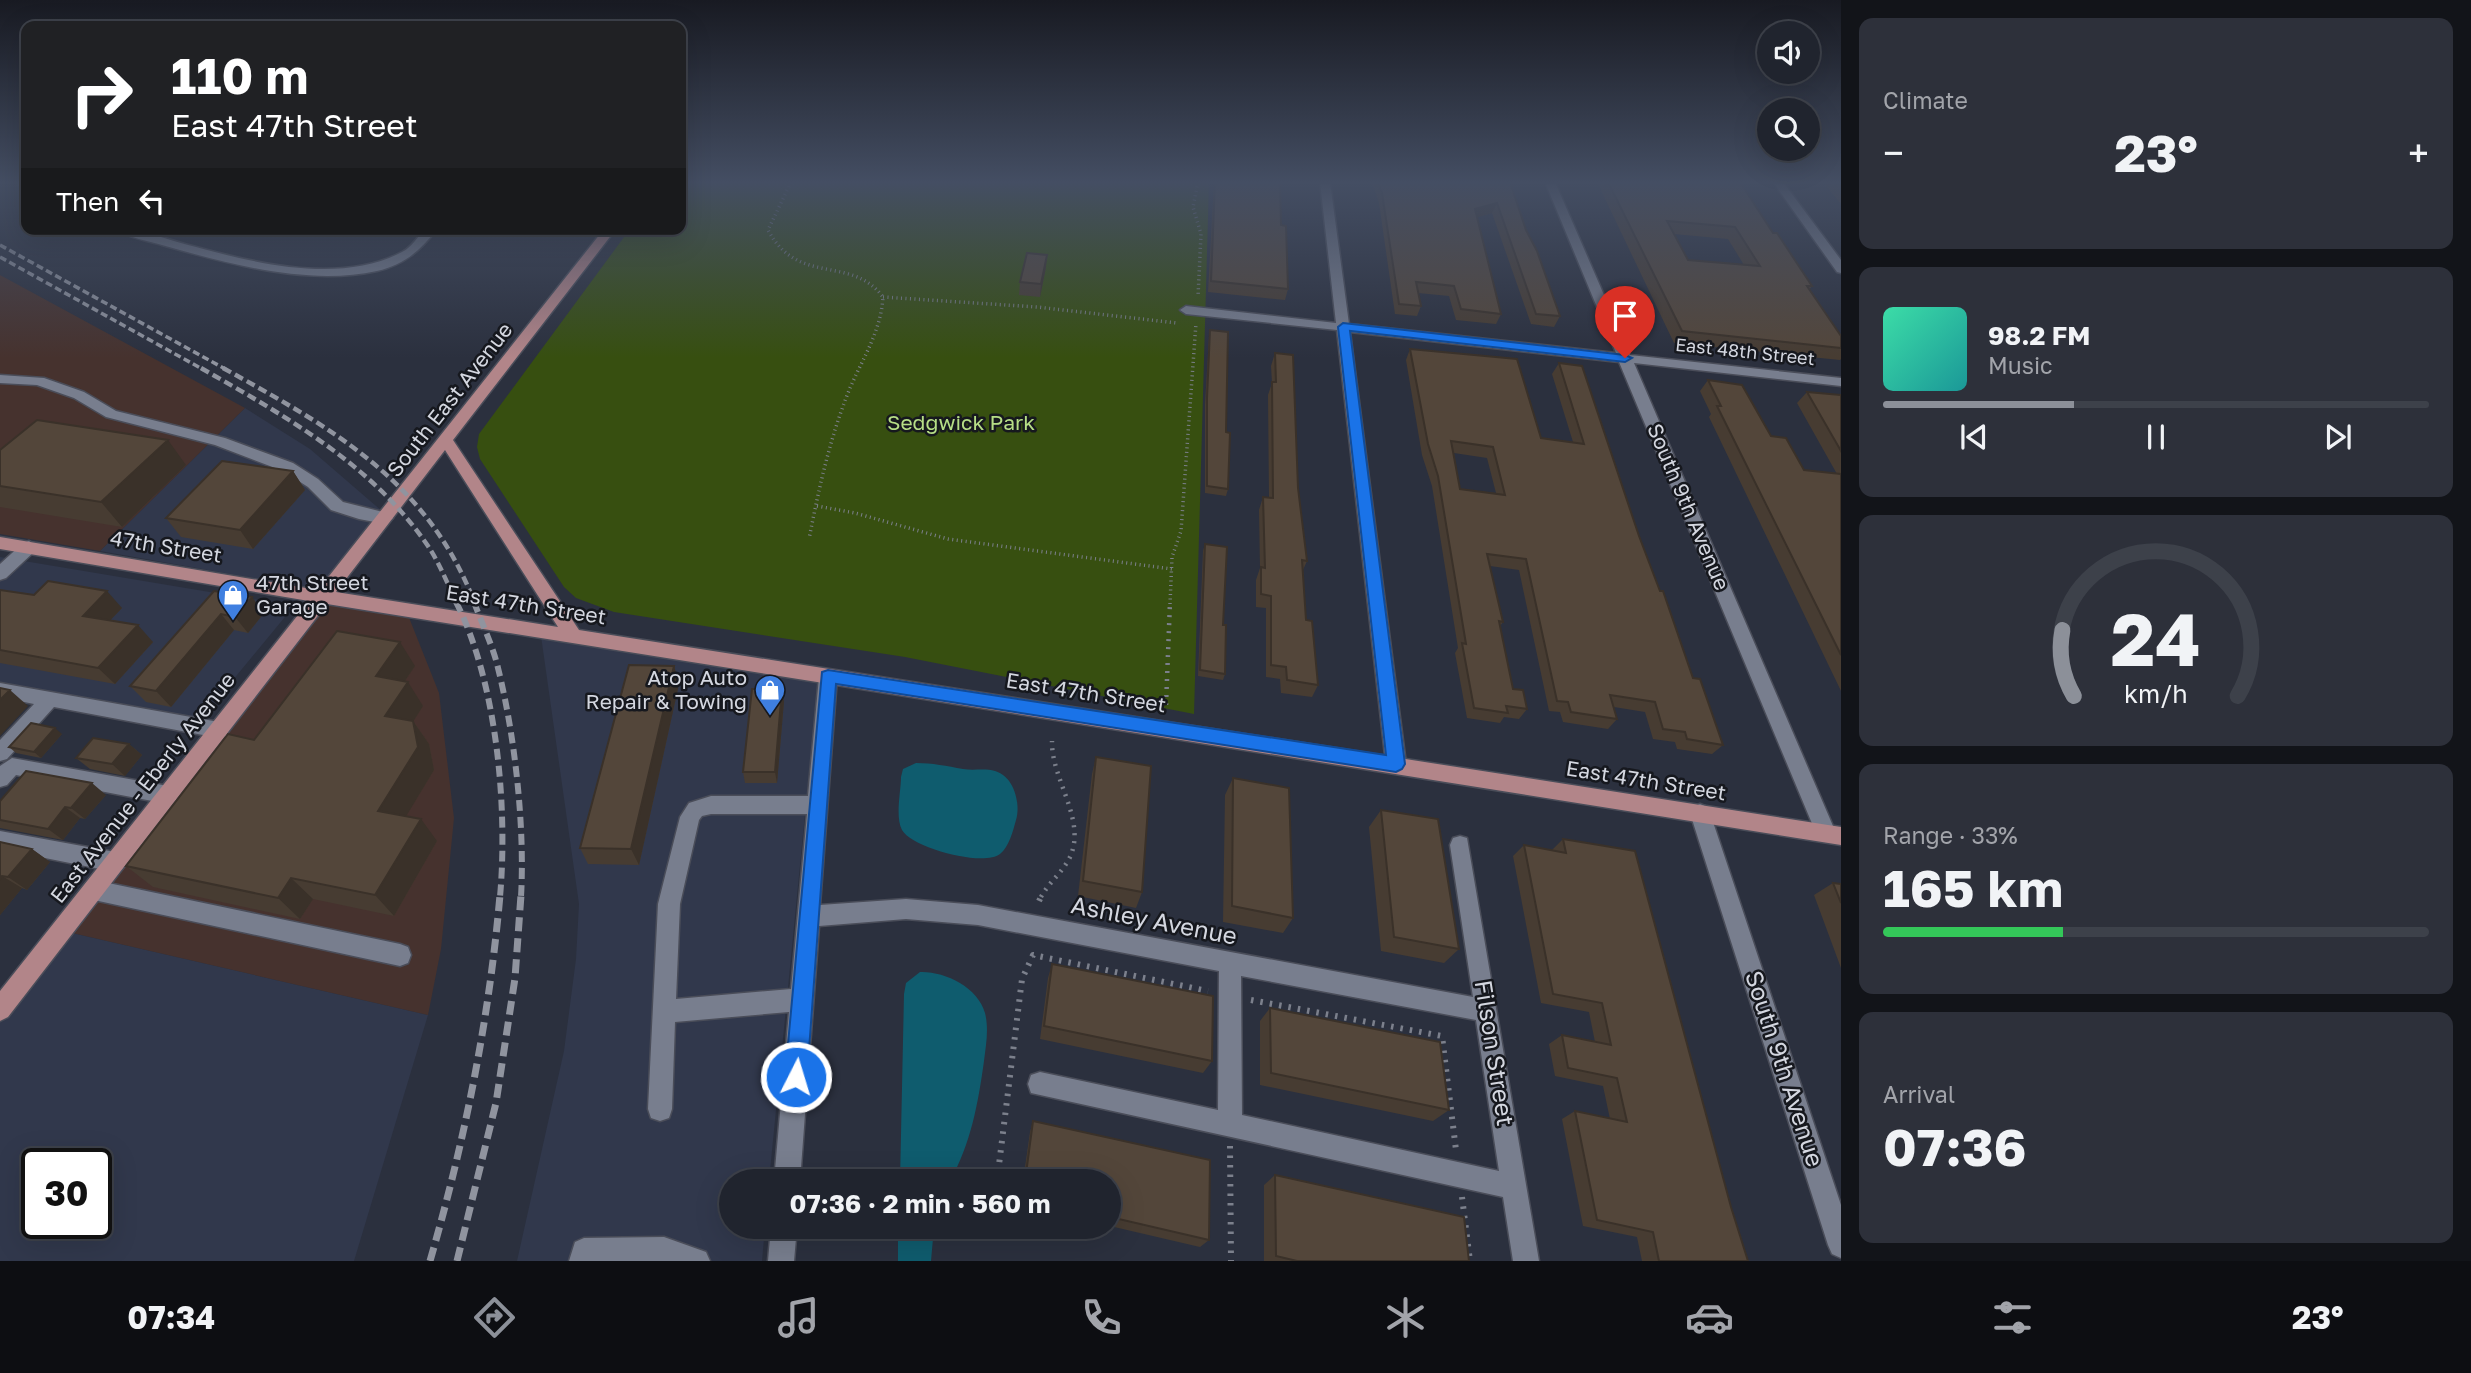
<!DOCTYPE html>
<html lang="en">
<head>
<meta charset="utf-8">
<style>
  body { margin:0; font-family:"Golos Text",sans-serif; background:#2d303a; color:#f1f3f6; height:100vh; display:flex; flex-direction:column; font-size:26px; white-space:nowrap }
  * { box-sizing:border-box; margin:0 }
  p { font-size:23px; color:#a2a4aa }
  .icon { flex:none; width:38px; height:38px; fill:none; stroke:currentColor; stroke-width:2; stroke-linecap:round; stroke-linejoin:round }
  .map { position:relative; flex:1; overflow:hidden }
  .side { display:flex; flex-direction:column; gap:18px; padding:18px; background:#121419; width:630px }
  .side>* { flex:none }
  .banner { position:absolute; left:21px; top:21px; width:665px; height:214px; border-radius:14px; box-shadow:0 7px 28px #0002,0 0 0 2px #3d414a; background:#202124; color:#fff; overflow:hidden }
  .controls { position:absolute; left:1757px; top:21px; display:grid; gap:14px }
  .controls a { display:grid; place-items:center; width:63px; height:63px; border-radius:50%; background:#20242e; box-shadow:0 7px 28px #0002,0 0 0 2px #3d414a; font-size:35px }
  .speed { position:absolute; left:21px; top:1148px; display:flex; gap:14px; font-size:35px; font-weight:700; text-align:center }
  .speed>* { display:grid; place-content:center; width:91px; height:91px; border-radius:50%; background:#20242e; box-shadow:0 7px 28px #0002,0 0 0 2px #3d414a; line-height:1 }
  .speed .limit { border:4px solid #111; border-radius:10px; background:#fff; color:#111 }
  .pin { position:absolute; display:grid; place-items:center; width:60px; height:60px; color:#fff; margin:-72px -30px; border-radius:50% 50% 50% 0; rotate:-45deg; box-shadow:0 0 7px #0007 }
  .pin .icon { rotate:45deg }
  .me { position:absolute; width:77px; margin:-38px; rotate:5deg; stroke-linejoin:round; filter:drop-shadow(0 0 5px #0008) }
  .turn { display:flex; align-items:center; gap:24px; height:147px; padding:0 35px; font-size:32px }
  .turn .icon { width:91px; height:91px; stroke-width:2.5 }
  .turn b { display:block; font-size:49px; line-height:60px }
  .then { display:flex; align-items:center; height:66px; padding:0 35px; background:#0003; gap:14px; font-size:26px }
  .big { font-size:52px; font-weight:700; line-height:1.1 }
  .side .tile { flex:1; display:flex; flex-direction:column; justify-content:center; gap:10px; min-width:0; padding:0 24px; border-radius:14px; background:#2d303a }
  .side .dial { align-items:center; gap:0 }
  .dial svg { height:182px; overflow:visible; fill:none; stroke:#3d414a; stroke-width:7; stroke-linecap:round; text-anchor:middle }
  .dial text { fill:#f1f3f6; stroke:none }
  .song { display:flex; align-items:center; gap:21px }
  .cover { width:84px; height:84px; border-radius:10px; background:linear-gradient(135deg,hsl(160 70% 55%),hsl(180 70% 35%)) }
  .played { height:7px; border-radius:4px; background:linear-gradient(90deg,#8c9099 35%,#3d414a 35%) }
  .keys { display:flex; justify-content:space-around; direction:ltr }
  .heat { display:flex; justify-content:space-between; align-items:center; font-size:38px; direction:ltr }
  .charge { height:10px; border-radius:5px; background:linear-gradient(90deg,#34c759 33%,#3d414a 0) }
  .trip { position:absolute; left:719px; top:1169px; width:402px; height:70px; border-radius:35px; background:#20242e; box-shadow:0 7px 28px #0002,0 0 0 2px #3d414a; font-weight:700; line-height:70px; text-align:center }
  .tab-bar { display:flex; height:112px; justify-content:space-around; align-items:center; background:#0d0e12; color:#a2a4aa }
  .tab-bar .icon { width:49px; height:49px }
  .tab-bar .active { color:#8c9099 }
  .tab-bar b { font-size:32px; color:#f1f3f6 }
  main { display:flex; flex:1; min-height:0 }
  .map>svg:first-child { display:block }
  .built { fill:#31384c; fill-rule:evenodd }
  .industrial { fill:#46322e }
  .green { fill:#374f10 }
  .water { fill:#0f5c6e }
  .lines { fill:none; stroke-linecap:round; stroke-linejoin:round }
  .minor-casing { stroke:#4a4d59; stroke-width:3 }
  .major-casing { stroke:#4a4d59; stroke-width:3 }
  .path-far2 { stroke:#7c808c; stroke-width:3.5; stroke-dasharray:1 3.5; stroke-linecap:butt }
  .path-far1 { stroke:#7c808c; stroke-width:4.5; stroke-dasharray:2 6; stroke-linecap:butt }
  .path { stroke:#7c808c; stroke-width:6; stroke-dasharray:2.5 7; stroke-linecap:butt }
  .minor { fill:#787e8e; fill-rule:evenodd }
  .major { fill:#b28589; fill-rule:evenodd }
  .rail-far3 { stroke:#90949f; stroke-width:3.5; stroke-dasharray:7 3.5; stroke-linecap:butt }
  .rail-far2 { stroke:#90949f; stroke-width:4.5; stroke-dasharray:9 4.5; stroke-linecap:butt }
  .rail-far1 { stroke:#90949f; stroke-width:6; stroke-dasharray:11 6; stroke-linecap:butt }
  .rail { stroke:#90949f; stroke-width:7; stroke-dasharray:14 7; stroke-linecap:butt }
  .wall { fill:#473c32; fill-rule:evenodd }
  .shaded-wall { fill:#3a3129 }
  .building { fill:#53463a; stroke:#3a3129; stroke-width:2; fill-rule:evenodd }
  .route { fill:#1a73e8; stroke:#114b97; stroke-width:2 }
  .labels { text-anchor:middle; stroke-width:5; stroke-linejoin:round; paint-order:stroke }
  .far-street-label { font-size:18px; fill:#d4d7e0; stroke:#16181e }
  .street-label { font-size:21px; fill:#d4d7e0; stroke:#16181e }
  .park-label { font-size:21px; fill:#b6de86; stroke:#16181e }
  .poi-label { font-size:21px; fill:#d4d7e0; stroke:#16181e; text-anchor:start }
  .near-street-label { font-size:24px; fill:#d4d7e0; stroke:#16181e }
</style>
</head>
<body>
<main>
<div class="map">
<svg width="1841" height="1261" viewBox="0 0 1841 1261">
  <rect width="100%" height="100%" fill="#2b303e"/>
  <path class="built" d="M245 408 310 449 383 512 322 590 100 551Z
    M0 557 294 606 190 732 0 693Z
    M541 636 818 682 769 1181H732V1227H765L762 1261H517L564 1051 576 959 579 904Z
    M68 932 428 1015 354 1261H0V1018ZM37 1164H96V1223H37Z"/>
  <path class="industrial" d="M0 275 245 408 100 551 0 534Z
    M326 601 408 615 439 693 454 818 441 949 428 1015 68 932Z"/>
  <path class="green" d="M681 182H1209L1194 714 905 657 614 612 576 598 564 587 480 459 477 447 479 434 630 229H681Z"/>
  <path class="water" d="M916 763C932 763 947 766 963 769 973 771 985 768 995 771 1014 776 1021 804 1016 820 1013 831 1009 847 1000 854 983 867 912 848 902 830 895 817 901 791 901 777L903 769Z
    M920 972C944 971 978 987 985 1013 989 1029 986 1045 984 1061 978 1104 971 1143 950 1181H900L904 994 906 983Z
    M898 1227H934L931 1261H898Z"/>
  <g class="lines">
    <g class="minor-casing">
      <path id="minor" d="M16 182H26V187L17 184Z
        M1320 182H1330L1349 324 1616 353 1545 182H1555L1630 355 1841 378V386L1634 363 1836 833 1833 839 1826 842 1819 839 1816 833 1619 362 1350 332 1406 764 1403 770 1396 772 1389 770 1386 764 1337 330 1186 314 1180 310 1186 306 1336 323Z
        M1773 182H1783L1841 260V273L1837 272Z
        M117 229C144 229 170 241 196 247 258 264 342 284 402 252 411 248 418 237 424 229H437C421 250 404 265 377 271 308 286 229 264 162 245 148 241 129 238 117 229Z
        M0 375 44 378 84 392 116 411 225 438 293 463 318 479 343 502 391 514 393 518 385 524 359 519 331 510 308 487 283 471 215 445 106 417 74 398 37 385 0 383Z
        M29 541 37 547 35 551 6 578 0 580V564L23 543Z
        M828 670 834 672 837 677 820 905 906 899 978 905 1473 997 1450 845 1453 838 1460 836 1467 838 1539 1261H1513L1503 1197 1031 1093 1028 1084 1031 1075 1040 1072 1218 1110 1219 971 978 925 906 919 819 926 800 1181H774L789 1012 675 1022 672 1109 669 1118 660 1121 651 1118 648 1109 658 904 680 817 689 803 711 796H808L819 677 822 672ZM711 814H807L791 989 676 999 680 904 699 820 702 816ZM1241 976 1476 1020 1499 1171 1242 1115Z
        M0 683 219 722 226 724 228 730 226 736 219 738 54 707 7 759 0 761V740L34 704 0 697Z
        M12 758 168 786 175 789 178 795 175 801 168 804 16 775 7 785 0 787V766Z
        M1700 804 1707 807 1710 813 1841 1205V1258L1832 1254 1828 1245 1690 813 1693 807Z
        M0 831 115 852 122 855 125 862 122 869 115 872 0 849Z
        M94 880 400 944 408 947 411 955 408 963 400 966 94 900 86 897 83 890 86 883Z
        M771 1227H797L794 1261H768Z
        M664 1237 706 1252 710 1261H569L575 1242 584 1238Z"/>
    </g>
    <g class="major-casing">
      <path id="major" d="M604 229H616L453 440 579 630 1841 827V845L327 604 8 1017 0 1021V991L309 601 0 549V537L318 590ZM445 450 558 627 336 592Z"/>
    </g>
    <path class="path-far2" d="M791 182 768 230C798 287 851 254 883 297 881 331 863 358 850 388 830 437 819 488 809 539
      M1198 182 1193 207 1201 234 1198 297
      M883 297 1037 307 1177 323
      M817 506 855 513 948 539 1172 569
      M1170 604 1172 557 1181 531 1196 323"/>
    <path class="path-far1" d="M1166 705 1170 602
      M1041 897C1049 882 1063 872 1070 857 1087 820 1051 779 1052 741"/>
    <path class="path" d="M1039 901 1042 895
      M1251 1000 1442 1036 1456 1150
      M1230 1146 1231 1261
      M997 1181 1022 979 1033 955 1208 991
      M1462 1197 1470 1261
      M998 1227V1239"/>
    <use href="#minor" class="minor"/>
    <use href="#major" class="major"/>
    <path class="rail-far3" d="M0 245 227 370
      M0 257 204 370"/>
    <path class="rail-far2" d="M201 368C285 416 372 464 428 546 440 564 448 585 457 604
      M223 368C332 428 429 482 475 604"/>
    <path class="rail-far1" d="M456 602C497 682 508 808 500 897
      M474 602C482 624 493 646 498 668 515 736 525 827 521 897"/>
    <path class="rail" d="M430 1261C465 1140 489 1020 500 895
      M457 1261 496 1103 515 978 521 895"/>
  </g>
  <path class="wall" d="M1214 182H1280L1281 225 1288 289 1285 300 1208 292Z
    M1372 182H1510L1526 230 1560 316 1554 327 1531 324 1492 213 1477 217 1501 314 1496 324 1456 320 1449 296 1418 293 1421 306 1417 316 1395 314 1379 203Z
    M1597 182H1740L1773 233 1812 286 1809 290 1841 336V359L1840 360 1674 343ZM1674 234 1728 239 1744 265 1688 260Z
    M1823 182H1841V204Z
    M1046 267 1040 297 1019 295 1020 282Z
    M1210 330 1226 432 1228 489 1226 496 1205 493V404L1209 336Z
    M1410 349 1541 438 1573 442 1552 374 1559 363 1639 536 1693 678 1723 745 1712 754 1677 749 1675 742 1653 739 1645 712 1614 707 1617 719 1608 729 1563 722 1560 712 1549 711 1519 570 1490 566 1503 622 1500 626 1513 689 1527 709 1519 719 1504 717 1500 723 1467 718 1455 653 1458 648 1432 486 1422 455 1406 360ZM1454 453 1487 458 1496 493 1460 489Z
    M1275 353 1298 488 1307 561 1303 570 1306 620 1318 685 1312 697 1281 693 1280 679 1266 677V608L1256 607V580L1260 568 1259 510 1263 497 1269 498 1268 395 1272 383 1271 366Z
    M1708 380 1771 436 1804 470 1837 474 1797 403 1807 392 1841 395V691L1709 417 1711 414 1700 391Z
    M0 450 186 465 122 527 0 507Z
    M293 471 305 490 253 549 181 537 166 518Z
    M1205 544 1223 625 1225 674 1223 680 1198 676 1203 551Z
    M0 590 122 608 110 620 153 642 115 684 0 663Z
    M214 591 264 613 248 633 234 630 171 707 146 702 130 686Z
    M415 666 404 682 423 706 413 721 429 744 434 770 406 816 437 841 394 916 313 899 300 919 153 887 126 866 254 740Z
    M674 666 679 684 639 865 588 864 580 848Z
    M784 701 777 783H745L743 772Z
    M62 734 41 758 16 753 9 747Z
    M129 744 142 755 125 776 90 769 76 758Z
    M1096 757 1142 892 1136 908 1078 896 1092 774Z
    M1233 778 1293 918 1283 933 1223 922 1225 795Z
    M106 795 85 819 80 818 63 840 0 828V801Z
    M1381 810 1459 949 1444 963 1381 951 1369 827Z
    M1563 839 1731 1207 1748 1261H1642L1637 1237 1583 1226 1562 1119 1575 1111 1610 1119 1603 1086 1555 1076 1549 1044 1562 1035 1595 1042 1589 1012 1541 1003 1513 856 1524 845 1552 850Z
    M0 842 32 849 50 862 27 890 22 888 0 915Z
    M1833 883 1841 884V968L1814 895Z
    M1052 964 1212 1061 1203 1073 1040 1039 1048 978Z
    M1270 1008 1449 1110 1433 1121 1260 1085V1021Z
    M1033 1121 1209 1240 1200 1247 1110 1226V1181H1023L1030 1132Z
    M1275 1175 1469 1261H1264V1185Z"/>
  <path class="shaded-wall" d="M1497 203 1492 213 1471 219 1475 209Z
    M1047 255 1046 267 1040 297 1041 284Z
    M168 440 186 465 122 527 101 502Z
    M293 471 305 490 253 549 240 530Z
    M107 591 122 608 99 632 83 616Z
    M252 597 264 613 248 633 235 617Z
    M221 614 234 630 171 707 156 691Z
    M138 625 153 642 115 684 98 668Z
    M400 642 415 666 392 700 376 676Z
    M674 666 679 684 639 865 631 849Z
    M408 682 423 706 402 739 385 716Z
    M782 689 784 701 777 783 775 772Z
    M10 690 28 706 0 736V700Z
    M413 721 429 744 434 770 396 833 378 811Z
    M55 728 62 734 41 758 34 752Z
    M129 744 142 755 125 776 112 764Z
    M92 783 106 795 85 819 71 808Z
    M65 807 80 818 63 840 48 829Z
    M421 819 437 841 394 916 375 895Z
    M32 849 50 862 27 890 8 877Z
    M2 876 22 888 0 915V879Z
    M291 878 313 899 300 919 278 898Z"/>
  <path class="building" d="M1215 182H1280L1281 225 1286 226 1288 289 1211 281Z
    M1378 182H1510L1526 230 1537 251 1560 316 1536 314 1497 203 1475 209 1501 314 1461 309 1454 286 1416 282 1421 306 1399 304 1382 193Z
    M1608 182H1740L1773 233H1777L1812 286H1807L1841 336V348L1682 331ZM1667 221 1735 227 1760 266 1688 260Z
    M1027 253 1047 255 1041 284 1020 282Z
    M1210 330 1228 332 1226 432 1230 433 1228 489 1207 486V398Z
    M1410 349 1517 359 1541 438 1584 444 1559 363 1582 366 1639 536 1660 591H1663L1693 678 1700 679 1723 745 1687 739 1685 732 1663 729 1655 702 1610 695 1617 719 1571 712 1568 702 1557 701 1526 559 1487 554 1503 622 1499 621 1513 689 1523 690 1527 709 1506 706 1508 713 1474 708 1462 643 1466 644 1438 476 1428 444ZM1451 441 1493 447 1505 495 1460 489Z
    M1275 353 1293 355 1298 488 1307 561 1302 560 1306 620 1312 621 1318 685 1287 680 1286 667 1271 665V596L1261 594V567L1265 568 1263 497 1273 498 1272 382H1276Z
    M1708 380 1742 385 1771 436 1786 438 1804 470 1841 474V655L1717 406H1721Z
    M1807 392 1841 395V451Z
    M37 420 168 440 101 502 0 486V450Z
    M222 461 293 471 240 530 166 518Z
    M1205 544 1227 547 1223 625H1226L1225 674 1200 670Z
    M48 581 107 591 83 616 138 625 98 668 0 650V590L34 595Z
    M214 591 252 597 235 617 221 614 156 691 130 686Z
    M337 631 400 642 376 676 408 682 385 716 413 721 418 747 378 811 421 819 375 895 291 878 278 898 126 866 228 734 254 740Z
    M629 665 674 666 631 849 580 848Z
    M0 688 10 690 0 700Z
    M752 689H782L775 772H743Z
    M31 723 55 728 34 752 9 747Z
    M93 738 129 744 112 764 76 758Z
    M1096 757 1151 766 1142 892 1083 881Z
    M26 771 92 783 71 808 65 807 48 829 0 820V801Z
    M1233 778 1289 788 1293 918 1232 906Z
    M1381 810 1438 819 1459 949 1394 937Z
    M1563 839 1635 851 1731 1207 1748 1261H1659L1653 1232 1597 1220 1575 1111 1627 1122 1617 1078 1568 1068 1562 1035 1611 1045 1602 1003 1553 994 1524 845 1566 853Z
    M0 842 32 849 8 877 2 876 0 879Z
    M1833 883 1841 884V903Z
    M1052 964 1213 996 1212 1061 1044 1026Z
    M1270 1008 1440 1042 1449 1110 1271 1073Z
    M1033 1121 1210 1160 1209 1240 1110 1217V1181H1025Z
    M1275 1175 1464 1217 1469 1261H1297L1276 1256Z"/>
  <linearGradient id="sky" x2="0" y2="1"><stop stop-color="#181a22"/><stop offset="0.51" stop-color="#444e63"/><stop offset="1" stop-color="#444e63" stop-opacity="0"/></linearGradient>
  <rect width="1841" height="358" fill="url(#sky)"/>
  <path class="route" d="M1343 323 1625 355 1632 358 1625 362 1350 331 1405 764 1402 769 1396 772 836 684 807 1077 803 1085 796 1088 788 1085 785 1077 822 672 828 670 1386 755 1338 327Z"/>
  <defs>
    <g id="shop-pin" transform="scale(1.575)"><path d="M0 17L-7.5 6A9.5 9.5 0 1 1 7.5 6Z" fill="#3f7fe0" stroke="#16181e"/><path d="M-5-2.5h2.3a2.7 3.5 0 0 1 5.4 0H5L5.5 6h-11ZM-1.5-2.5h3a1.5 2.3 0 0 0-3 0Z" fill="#fff"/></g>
  </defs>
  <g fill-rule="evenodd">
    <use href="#shop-pin" x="233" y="595"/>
    <use href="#shop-pin" x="770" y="690"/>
  </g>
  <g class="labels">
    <g class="far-street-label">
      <text transform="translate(1745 352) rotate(6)" y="6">East 48th Street</text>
    </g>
    <g class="street-label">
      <text transform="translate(450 400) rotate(-52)" y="7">South East Avenue</text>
      <text transform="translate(1688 507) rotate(67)" y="7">South 9th Avenue</text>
      <text transform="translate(166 547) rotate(9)" y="7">47th Street</text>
      <text transform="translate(526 605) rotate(9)" y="7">East 47th Street</text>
      <text transform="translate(1086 693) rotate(9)" y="7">East 47th Street</text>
      <text transform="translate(1646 781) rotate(9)" y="7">East 47th Street</text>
      <text transform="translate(143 788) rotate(-52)" y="7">East Avenue - Eberly Avenue</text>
    </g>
    <g class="park-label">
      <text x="961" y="430">Sedgwick Park</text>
    </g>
    <g class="poi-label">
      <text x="256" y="590">47th Street<tspan x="256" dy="24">Garage</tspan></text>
      <text x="747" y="685" text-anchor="end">Atop Auto<tspan x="747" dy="24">Repair &amp; Towing</tspan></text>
    </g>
    <g class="near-street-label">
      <text transform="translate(1154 921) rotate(11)" y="8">Ashley Avenue</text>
      <text transform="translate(1494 1053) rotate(81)" y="8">Filson Street</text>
      <text transform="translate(1784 1069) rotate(72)" y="8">South 9th Avenue</text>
    </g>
  </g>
</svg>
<div class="controls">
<a><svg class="icon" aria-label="sound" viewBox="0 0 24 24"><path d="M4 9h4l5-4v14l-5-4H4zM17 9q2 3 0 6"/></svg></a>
<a><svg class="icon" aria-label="search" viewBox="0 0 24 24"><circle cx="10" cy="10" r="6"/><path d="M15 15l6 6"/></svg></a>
</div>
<div class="speed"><div class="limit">30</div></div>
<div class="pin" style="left:1625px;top:358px;background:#d93025"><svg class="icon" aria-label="arrive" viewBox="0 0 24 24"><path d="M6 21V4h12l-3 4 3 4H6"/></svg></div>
<svg class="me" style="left:796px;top:1077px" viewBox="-20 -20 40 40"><circle r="17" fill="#1a73e8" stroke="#fff" stroke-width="3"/><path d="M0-11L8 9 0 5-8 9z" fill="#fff"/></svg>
<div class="trip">07:36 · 2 min · 560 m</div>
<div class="banner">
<div class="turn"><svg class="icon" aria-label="right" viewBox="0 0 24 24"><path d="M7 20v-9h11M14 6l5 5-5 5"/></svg><div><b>110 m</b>East 47th Street</div></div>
<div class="then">Then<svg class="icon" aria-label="left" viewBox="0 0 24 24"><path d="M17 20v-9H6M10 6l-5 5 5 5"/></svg></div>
</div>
</div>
<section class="side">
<div class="tile"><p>Climate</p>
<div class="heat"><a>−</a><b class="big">23°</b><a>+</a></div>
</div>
<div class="tile">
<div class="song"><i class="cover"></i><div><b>98.2 FM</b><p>Music</p></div></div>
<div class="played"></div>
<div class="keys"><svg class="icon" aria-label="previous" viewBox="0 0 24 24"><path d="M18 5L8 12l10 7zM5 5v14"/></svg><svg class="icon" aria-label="pause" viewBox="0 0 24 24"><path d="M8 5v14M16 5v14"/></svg><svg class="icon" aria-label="next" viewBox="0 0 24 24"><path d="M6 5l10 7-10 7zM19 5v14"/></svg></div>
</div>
<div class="tile dial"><svg viewBox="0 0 100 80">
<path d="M14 69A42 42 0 1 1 86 69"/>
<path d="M14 69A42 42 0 0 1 9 40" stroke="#8c9099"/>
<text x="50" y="56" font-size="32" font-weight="700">24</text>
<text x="50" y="72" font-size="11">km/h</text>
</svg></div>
<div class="tile"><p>Range · 33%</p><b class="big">165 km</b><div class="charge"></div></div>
<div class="tile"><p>Arrival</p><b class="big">07:36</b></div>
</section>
</main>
<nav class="tab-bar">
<b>07:34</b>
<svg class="icon active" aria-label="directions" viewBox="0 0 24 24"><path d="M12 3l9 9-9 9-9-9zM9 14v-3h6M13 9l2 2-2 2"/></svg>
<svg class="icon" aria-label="music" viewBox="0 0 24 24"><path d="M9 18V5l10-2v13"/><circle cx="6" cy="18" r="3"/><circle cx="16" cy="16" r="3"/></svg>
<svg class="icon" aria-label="phone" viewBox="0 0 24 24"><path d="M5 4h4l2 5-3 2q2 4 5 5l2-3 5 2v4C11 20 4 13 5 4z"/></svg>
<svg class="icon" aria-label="climate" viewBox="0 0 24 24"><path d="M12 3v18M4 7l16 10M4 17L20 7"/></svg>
<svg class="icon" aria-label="car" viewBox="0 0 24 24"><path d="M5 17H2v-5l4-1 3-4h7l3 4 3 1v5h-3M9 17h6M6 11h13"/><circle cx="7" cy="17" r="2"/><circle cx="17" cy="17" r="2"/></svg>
<svg class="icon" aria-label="filters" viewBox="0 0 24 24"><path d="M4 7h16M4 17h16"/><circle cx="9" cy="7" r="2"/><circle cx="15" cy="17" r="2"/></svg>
<b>23°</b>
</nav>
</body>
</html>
